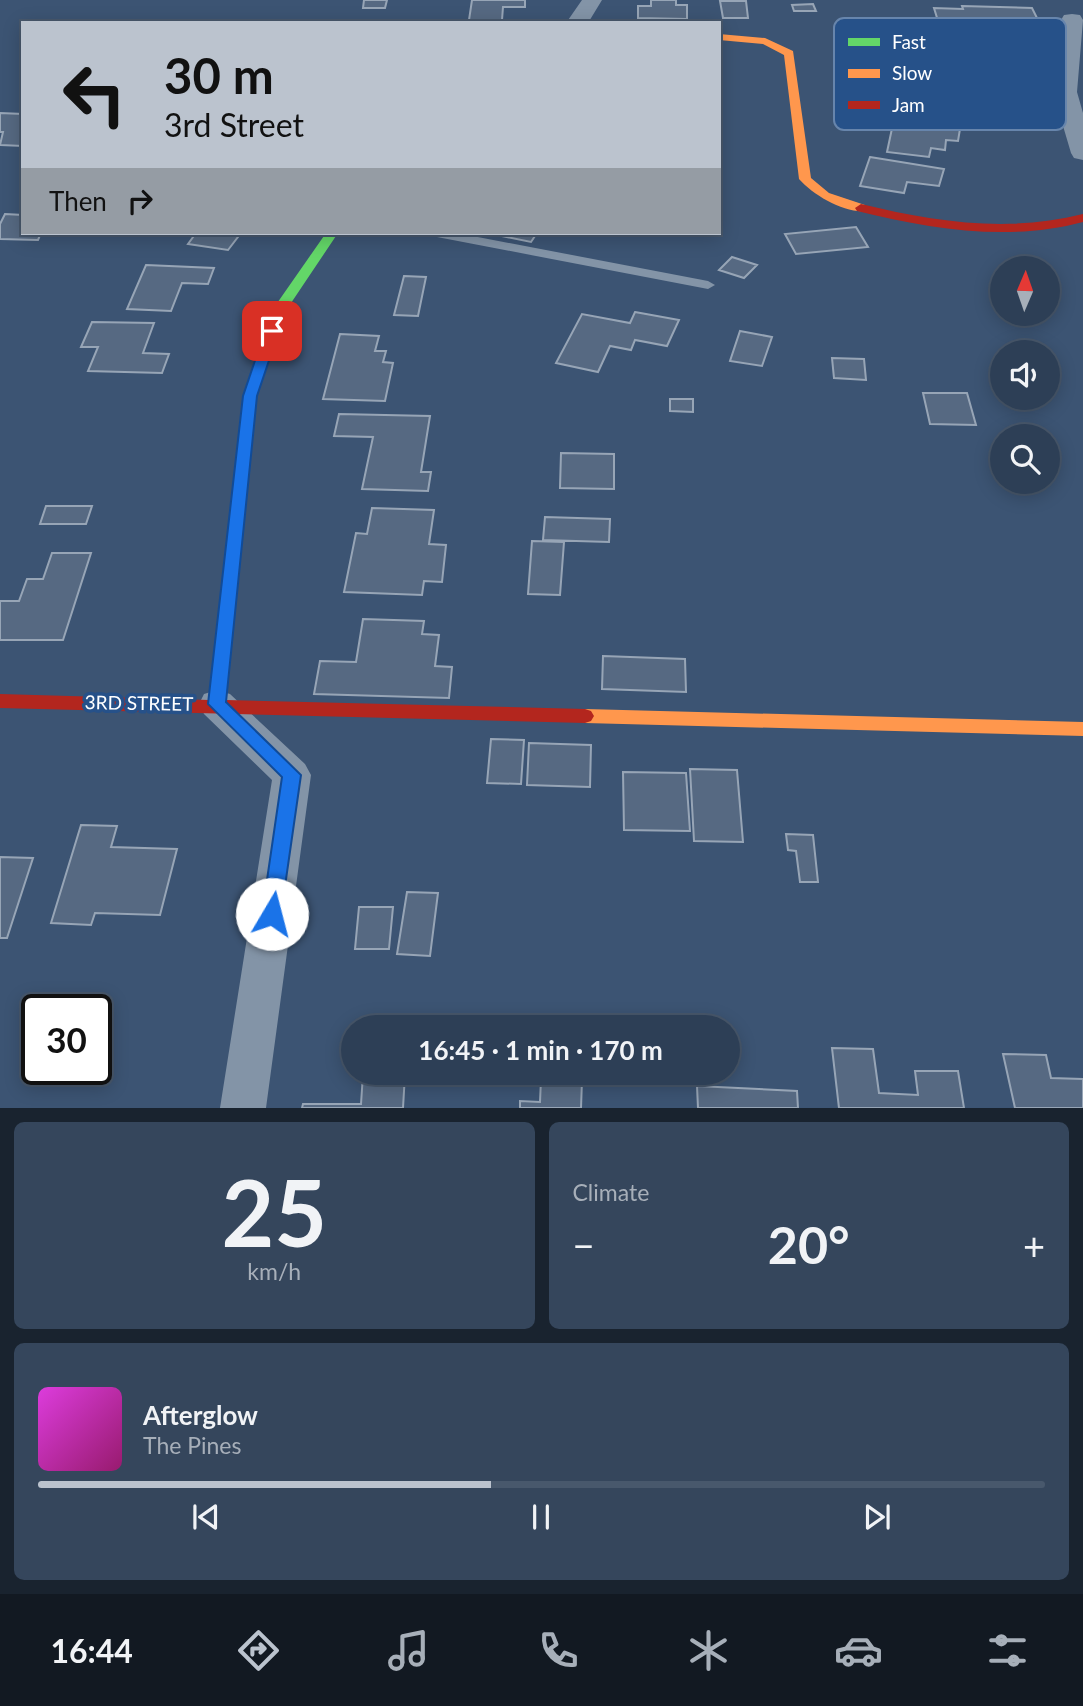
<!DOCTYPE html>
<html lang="en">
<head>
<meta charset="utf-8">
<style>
  body { margin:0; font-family:Lato,sans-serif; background:#35465c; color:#f1f3f6; height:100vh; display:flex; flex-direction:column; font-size:26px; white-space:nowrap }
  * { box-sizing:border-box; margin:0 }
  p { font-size:23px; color:#a7afb9 }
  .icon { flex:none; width:38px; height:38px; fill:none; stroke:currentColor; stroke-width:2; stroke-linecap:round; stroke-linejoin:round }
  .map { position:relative; height:1108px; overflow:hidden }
  .details { display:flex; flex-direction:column; gap:14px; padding:14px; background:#19232f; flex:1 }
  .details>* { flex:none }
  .hud { position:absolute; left:21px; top:21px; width:700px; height:214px; border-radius:0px; box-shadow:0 4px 18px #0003,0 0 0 2px #48586c; background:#bbc3ce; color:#111; overflow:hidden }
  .needle { width:46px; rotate:2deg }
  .controls { position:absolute; left:990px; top:256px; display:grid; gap:14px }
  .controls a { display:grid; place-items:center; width:70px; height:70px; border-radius:50%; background:#2d3f56; box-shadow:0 4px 18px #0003,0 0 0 2px #48586c; font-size:35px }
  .speed { position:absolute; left:21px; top:994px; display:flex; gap:14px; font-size:35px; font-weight:700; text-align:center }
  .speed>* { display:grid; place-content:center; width:91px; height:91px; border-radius:50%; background:#2d3f56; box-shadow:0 4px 18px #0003,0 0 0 2px #48586c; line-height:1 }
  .speed .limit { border:4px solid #111; border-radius:10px; background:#fff; color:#111 }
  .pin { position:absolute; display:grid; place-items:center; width:60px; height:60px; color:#fff; margin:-30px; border-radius:14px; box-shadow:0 4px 10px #0006 }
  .me { position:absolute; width:77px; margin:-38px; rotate:8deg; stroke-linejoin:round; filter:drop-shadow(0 0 5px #0008) }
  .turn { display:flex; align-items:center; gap:24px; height:147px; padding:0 28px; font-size:32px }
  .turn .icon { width:91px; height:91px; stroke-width:2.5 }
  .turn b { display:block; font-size:49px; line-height:60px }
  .then { display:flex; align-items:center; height:66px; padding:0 28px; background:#0003; gap:14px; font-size:26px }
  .big { font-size:52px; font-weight:700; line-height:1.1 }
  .details .tile { flex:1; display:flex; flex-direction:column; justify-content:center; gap:10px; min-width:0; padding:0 24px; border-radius:10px; background:#35465c }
  .details .dial { align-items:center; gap:0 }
  .dial b { font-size:91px; line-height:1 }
  .song { display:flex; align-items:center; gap:21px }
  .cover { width:84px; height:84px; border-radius:10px; background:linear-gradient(135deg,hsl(300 70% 55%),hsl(320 70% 35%)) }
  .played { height:7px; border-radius:4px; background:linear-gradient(90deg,#bbc3ce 45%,#48586c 45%) }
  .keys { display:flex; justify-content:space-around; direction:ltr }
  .heat { display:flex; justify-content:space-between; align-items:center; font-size:38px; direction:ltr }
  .details .tiles { flex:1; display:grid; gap:14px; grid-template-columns:1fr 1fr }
  .tile:last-child { grid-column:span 2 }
  .trip { position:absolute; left:341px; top:1015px; width:399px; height:70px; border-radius:35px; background:#2d3f56; box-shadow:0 4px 18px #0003,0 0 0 2px #48586c; font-weight:700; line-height:70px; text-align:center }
  .menu { display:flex; height:112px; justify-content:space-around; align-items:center; background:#121922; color:#a7afb9 }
  .menu .icon { width:49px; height:49px }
  .menu .current { color:#bbc3ce }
  .menu b { font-size:32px; color:#f1f3f6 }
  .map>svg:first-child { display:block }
  .building { fill:#566982; stroke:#97a5b6; stroke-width:2 }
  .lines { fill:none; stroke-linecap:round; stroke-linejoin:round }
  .lane { fill:#8394a7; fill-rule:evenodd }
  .street { fill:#8394a7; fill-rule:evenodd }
  .fast { fill:#63d668; fill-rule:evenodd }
  .slow { fill:#ff974d; fill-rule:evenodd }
  .jam { fill:#b3261e; fill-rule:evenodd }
  .route { fill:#1a73e8; stroke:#114b97; stroke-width:2 }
  .labels { text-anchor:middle; stroke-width:7; stroke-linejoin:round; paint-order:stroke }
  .street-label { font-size:19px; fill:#fff; stroke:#265189 }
  .key { fill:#265189; stroke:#6785ac; stroke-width:2 }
  .key-label { font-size:19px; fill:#fff }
</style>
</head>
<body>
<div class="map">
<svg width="1083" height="1108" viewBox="0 0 1083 1108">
  <rect width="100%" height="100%" fill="#3c5473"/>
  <path class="building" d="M364 0H387L385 8H363Z
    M472 0H525V7H503L502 20H469Z
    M651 0H676V5H687V19L638 18V6H651Z
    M720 1H746L748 18H723Z
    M813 4 816 11H794L792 5Z
    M962 6 1032 8 1037 18H1007L1009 23 938 21 934 8 963 9Z
    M0 113 23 114V146L0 145 3 132H0Z
    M894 119 961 123 958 141 946 140 945 150 931 148 929 157 887 152Z
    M870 157 944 169 939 186 907 182 904 193 860 186Z
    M5 214 23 215V233H41L38 240 0 239V224Z
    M856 227 868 247 796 254 785 234Z
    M193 233H241L228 250 188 244 196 233Z
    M504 233H537L531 242 502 236Z
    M732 257 757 265 744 278 719 270Z
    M146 265 214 268 208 284 182 283 171 311 127 309Z
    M404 276 426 277 418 316 394 315Z
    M635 312 679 320 667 346 635 340 631 350 610 346 598 372 556 363 582 314 630 323Z
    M92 322 154 323 143 353 169 354 162 373 88 371 98 347H81Z
    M740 331 772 337 762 366 730 361Z
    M340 334 379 336 375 351H386L383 362 393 363 385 401 323 399Z
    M832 358 864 359 866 380 834 378Z
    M923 393H967L976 425 930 424Z
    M670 399H693V412L670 411Z
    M339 414 430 416 421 472H431L428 491 362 489 373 437 334 436Z
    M561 453 614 454V489L560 488Z
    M46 506H92L86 524H40Z
    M372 508 434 510 429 544 446 545 442 582 424 581 422 595 344 592 356 533 367 534Z
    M545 517 610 519 609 542 543 540Z
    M532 541 564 542 560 595 528 594Z
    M52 553H91L63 640H0V601H19L27 579H43Z
    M363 619 424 621 422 634 439 635 435 666 452 667 449 698 314 694 320 661 356 662Z
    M603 656 685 659 686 692 602 689Z
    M491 739 524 740 521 784 487 783Z
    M529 743 591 745 590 787 527 785Z
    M690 769 737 770 743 842 694 841Z
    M623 772 686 773 690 831 624 830Z
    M81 825 117 826 111 847 177 849 160 915 95 913 91 925 51 923Z
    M786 834 813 835 818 882H800L796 851 788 850Z
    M0 857 33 858 7 938H0Z
    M407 892 438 893 430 956 397 954Z
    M359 907H393L389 949H355Z
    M832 1048 873 1049 879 1093 918 1095 915 1071H958L964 1108H839Z
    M1003 1054 1046 1055 1051 1078 1083 1079V1108H1015Z
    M363 1074H405L403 1108H302L303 1104H361Z
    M541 1079 582 1080 581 1108H520V1101L540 1102Z
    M697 1086 797 1091 798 1108H698Z"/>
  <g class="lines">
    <path class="lane" d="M430 233H457L708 281 715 285 708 289 437 237Z"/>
    <path class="street" d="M582 0H602L588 23H566Z
      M1072 14 1080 15 1083 20 1077 92 1083 113V160L1074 158 1071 153 1053 92 1061 20 1064 15Z
      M217 690 230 694 305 764 311 775 266 1108H220L272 780 204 714 199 704 204 694Z"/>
    <path class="fast" d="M326 233H338L287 309 271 355 264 359 259 358 257 355 273 309Z"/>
    <path class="slow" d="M719 34 765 38 793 51 811 178 829 193 865 205V211C844 213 813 195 799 179L784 55 763 44 719 40Z
      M585 709 1083 722V736L585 723 579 721 576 716 579 711Z"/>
    <path class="jam" d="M861 204C935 222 1008 233 1083 214V222C1008 242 931 229 857 211L855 208Z
      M264 351 271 355 257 396 226 700 585 709 591 711 594 716 591 721 585 723 0 708V694L209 700 243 396 257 355Z"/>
  </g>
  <path class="route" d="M272 327 279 331 257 396 226 702 301 775 281 914 279 920 272 922 265 920 262 914 282 777 208 704 243 396 265 331Z"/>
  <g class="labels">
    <g class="street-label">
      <text transform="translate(139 703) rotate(1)" y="7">3RD STREET</text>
    </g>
  </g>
  <rect x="834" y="18" width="232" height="112" rx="10" class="key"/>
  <rect x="848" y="38" width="32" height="8" fill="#63d668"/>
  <rect x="848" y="69" width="32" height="9" fill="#ff974d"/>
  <rect x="848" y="101" width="32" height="8" fill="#b3261e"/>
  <g class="key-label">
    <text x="892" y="49">Fast</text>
    <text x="892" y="80">Slow</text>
    <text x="892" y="112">Jam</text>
  </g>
</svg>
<div class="controls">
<a><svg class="needle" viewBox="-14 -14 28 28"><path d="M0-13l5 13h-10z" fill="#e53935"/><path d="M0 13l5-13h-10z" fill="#a7afb9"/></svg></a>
<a><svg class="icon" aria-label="sound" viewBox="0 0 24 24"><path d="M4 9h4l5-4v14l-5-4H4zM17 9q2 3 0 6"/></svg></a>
<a><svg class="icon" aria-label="search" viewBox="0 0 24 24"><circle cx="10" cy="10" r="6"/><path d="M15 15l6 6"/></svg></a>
</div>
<div class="speed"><div class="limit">30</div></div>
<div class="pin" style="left:272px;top:331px;background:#d93025"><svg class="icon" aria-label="arrive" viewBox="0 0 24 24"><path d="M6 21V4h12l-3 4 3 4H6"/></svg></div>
<svg class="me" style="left:272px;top:914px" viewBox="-20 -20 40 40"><circle r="19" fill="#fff"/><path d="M0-13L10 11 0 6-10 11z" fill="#1a73e8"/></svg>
<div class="trip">16:45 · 1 min · 170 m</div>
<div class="hud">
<div class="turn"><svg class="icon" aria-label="left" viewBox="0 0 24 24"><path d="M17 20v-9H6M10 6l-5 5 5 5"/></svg><div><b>30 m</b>3rd Street</div></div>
<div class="then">Then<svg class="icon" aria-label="right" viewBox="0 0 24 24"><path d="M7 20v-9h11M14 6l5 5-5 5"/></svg></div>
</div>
</div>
<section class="details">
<div class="tiles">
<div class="tile dial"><b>25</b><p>km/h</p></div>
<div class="tile"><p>Climate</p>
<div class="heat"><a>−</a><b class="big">20°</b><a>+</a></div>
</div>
<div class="tile">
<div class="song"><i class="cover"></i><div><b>Afterglow</b><p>The Pines</p></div></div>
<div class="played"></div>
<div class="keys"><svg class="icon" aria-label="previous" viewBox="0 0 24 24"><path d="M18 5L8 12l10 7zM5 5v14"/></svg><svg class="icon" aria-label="pause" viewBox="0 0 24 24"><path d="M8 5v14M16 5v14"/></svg><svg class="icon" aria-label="next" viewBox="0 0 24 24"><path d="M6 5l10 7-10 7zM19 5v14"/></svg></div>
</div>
</div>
</section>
<nav class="menu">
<b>16:44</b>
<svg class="icon current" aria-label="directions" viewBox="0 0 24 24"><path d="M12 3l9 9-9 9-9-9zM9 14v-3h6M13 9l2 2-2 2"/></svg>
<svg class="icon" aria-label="music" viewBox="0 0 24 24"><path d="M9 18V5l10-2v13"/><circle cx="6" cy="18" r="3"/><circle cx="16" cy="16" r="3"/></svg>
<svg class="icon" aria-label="phone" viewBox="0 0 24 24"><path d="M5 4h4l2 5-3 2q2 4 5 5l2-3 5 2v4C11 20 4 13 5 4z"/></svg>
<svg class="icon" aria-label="climate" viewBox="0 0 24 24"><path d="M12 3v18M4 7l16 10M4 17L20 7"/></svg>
<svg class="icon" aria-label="car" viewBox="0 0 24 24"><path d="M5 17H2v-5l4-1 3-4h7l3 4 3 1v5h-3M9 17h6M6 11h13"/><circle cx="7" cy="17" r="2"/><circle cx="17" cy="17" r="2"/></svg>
<svg class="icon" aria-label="filters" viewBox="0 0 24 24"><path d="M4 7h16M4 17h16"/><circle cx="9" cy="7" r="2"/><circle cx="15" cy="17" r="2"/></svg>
</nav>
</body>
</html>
